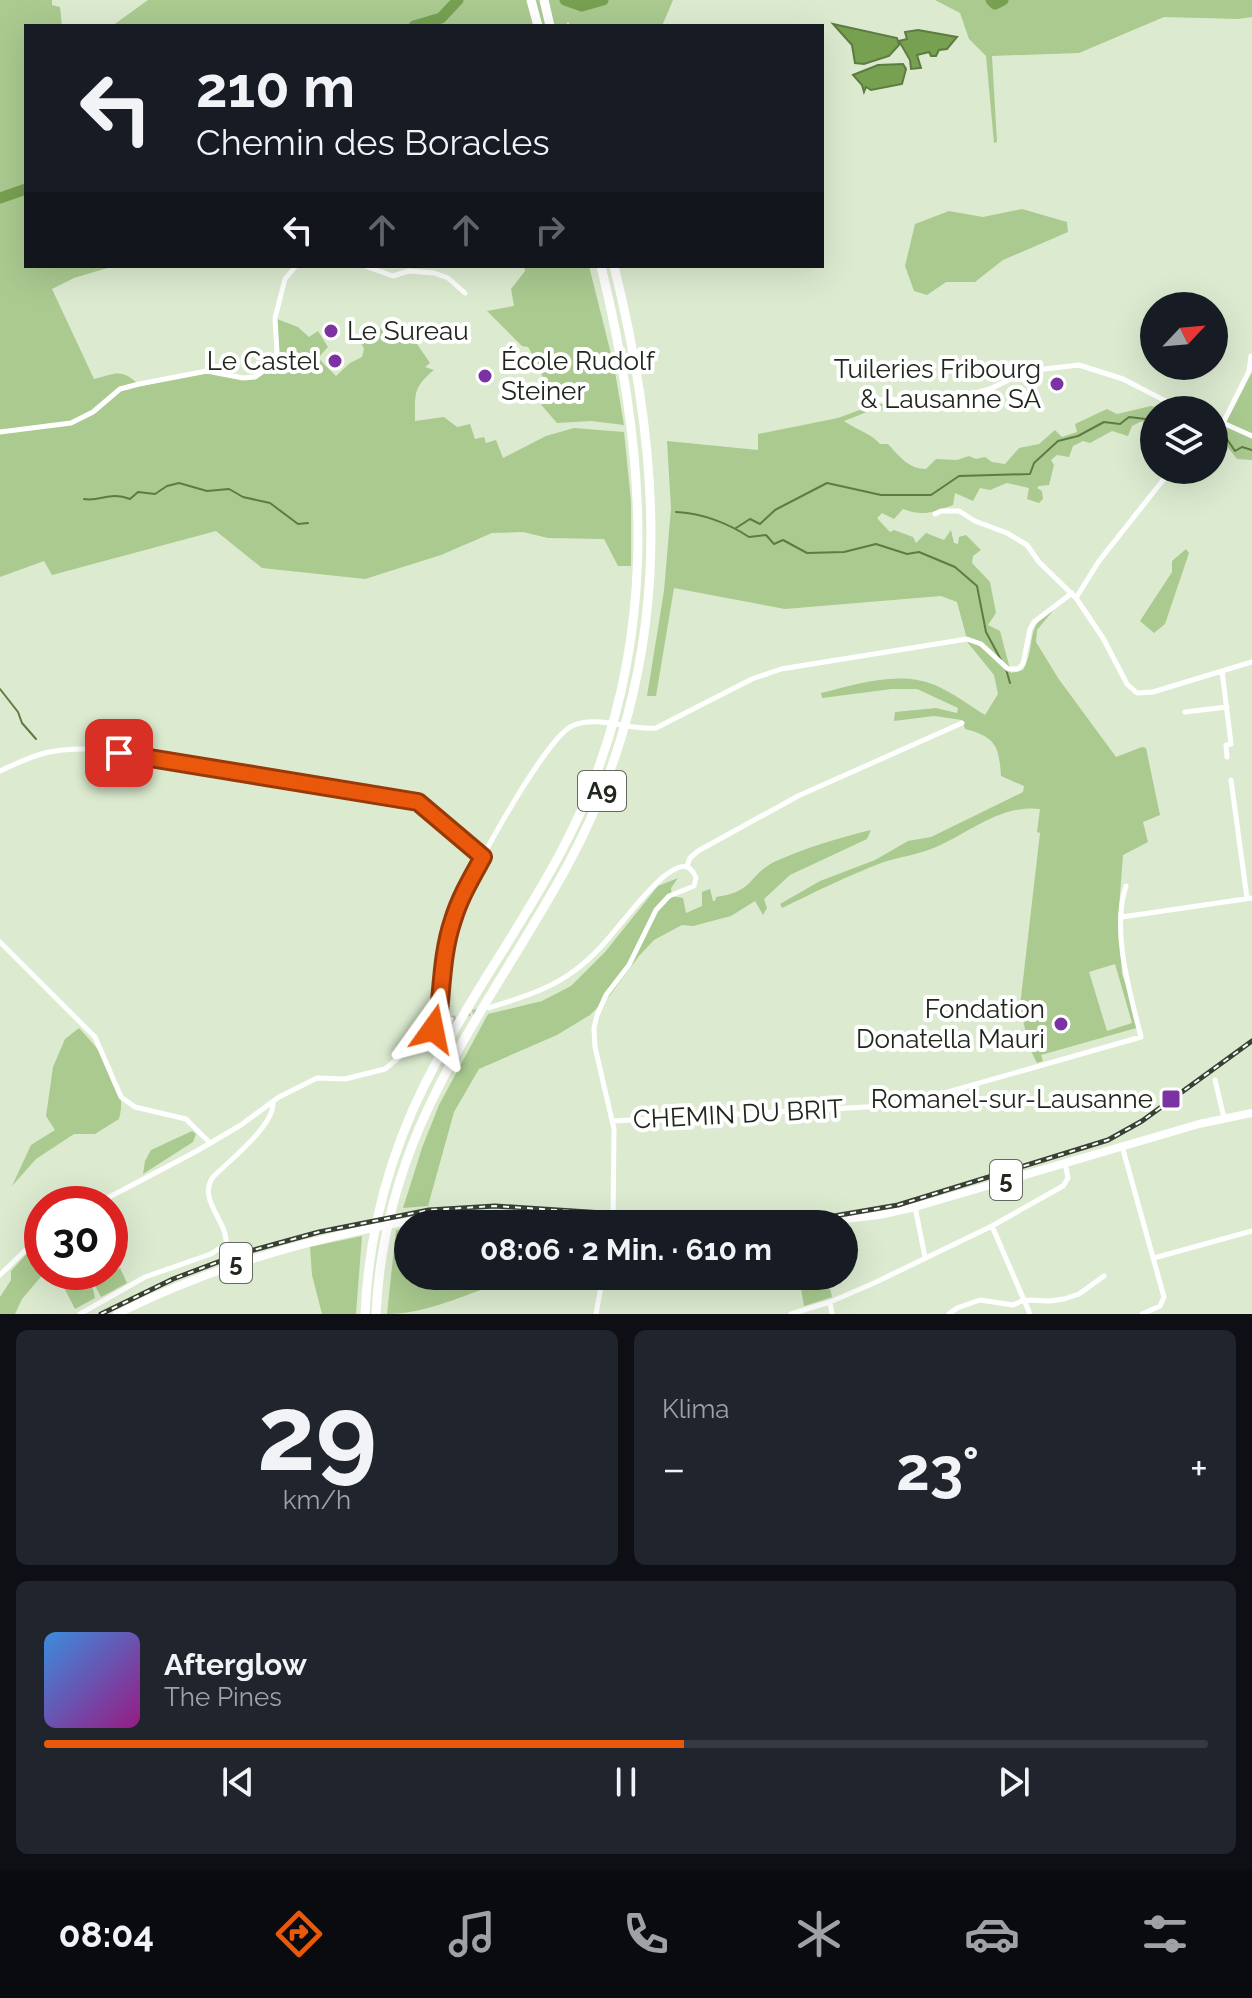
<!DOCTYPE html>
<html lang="de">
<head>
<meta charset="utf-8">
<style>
  body { margin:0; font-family:Raleway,sans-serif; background:#20242c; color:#f1f3f6; height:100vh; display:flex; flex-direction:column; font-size:30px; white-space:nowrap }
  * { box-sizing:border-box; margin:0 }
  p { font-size:26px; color:#9ea1a6 }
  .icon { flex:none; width:44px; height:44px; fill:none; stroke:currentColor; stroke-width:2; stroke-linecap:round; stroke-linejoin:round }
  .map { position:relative; height:1314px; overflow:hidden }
  .details { display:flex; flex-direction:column; gap:16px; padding:16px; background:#0d0f14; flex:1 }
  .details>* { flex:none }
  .top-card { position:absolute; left:24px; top:24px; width:800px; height:244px; border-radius:0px; box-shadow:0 8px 32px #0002; background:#171b24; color:#f1f3f6; overflow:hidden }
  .needle { width:52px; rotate:64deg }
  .buttons { position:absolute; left:1140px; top:292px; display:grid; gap:16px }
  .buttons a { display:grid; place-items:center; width:88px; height:88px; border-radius:50%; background:#171b24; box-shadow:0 8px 32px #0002; font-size:40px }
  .speed { position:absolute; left:24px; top:1186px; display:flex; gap:16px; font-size:40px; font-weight:700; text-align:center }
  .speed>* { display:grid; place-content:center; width:104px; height:104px; border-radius:50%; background:#171b24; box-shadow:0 8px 32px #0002; line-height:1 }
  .speed .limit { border:12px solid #d22; background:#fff; color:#111 }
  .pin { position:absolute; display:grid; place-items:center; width:68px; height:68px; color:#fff; margin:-34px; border-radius:16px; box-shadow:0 4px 12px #0006 }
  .me { position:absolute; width:88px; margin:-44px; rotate:12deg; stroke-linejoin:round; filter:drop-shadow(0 0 6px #0008) }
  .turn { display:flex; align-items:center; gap:28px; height:168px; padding:0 40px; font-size:36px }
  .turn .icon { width:104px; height:104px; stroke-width:2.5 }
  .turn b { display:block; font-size:56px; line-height:68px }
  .lanes { display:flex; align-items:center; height:76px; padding:0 40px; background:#0003; justify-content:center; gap:40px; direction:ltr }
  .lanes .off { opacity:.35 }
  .big { font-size:60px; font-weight:700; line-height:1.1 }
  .details .tile { flex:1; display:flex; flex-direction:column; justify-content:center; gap:12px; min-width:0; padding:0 28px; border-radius:12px; background:#20242c }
  .details .dial { align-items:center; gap:0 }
  .dial b { font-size:104px; line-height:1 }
  .song { display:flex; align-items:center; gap:24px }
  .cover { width:96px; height:96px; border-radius:12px; background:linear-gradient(135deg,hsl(210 70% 55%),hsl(310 70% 35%)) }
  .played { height:8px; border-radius:4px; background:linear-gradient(90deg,#ea580c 55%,#363941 55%) }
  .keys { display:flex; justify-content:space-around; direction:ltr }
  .heat { display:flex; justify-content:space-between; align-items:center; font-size:44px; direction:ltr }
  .details .tiles { flex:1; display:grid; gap:16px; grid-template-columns:1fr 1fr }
  .tile:last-child { grid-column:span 2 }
  .trip { position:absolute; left:394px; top:1210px; width:464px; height:80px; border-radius:40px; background:#171b24; box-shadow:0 8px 32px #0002; font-weight:700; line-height:80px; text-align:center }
  .tab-bar { display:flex; height:128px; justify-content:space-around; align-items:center; background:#090b0e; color:#9ea1a6 }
  .tab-bar .icon { width:56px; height:56px }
  .tab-bar .active { color:#ea580c }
  .tab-bar b { font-size:36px; color:#f1f3f6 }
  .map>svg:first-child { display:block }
  .green { fill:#aaca90; fill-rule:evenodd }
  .water { fill:#77a051; stroke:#5d7c41; stroke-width:2 }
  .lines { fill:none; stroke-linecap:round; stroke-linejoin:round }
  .stream { stroke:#5d7c41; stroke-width:2 }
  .river { stroke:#77a051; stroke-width:11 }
  .minor-tunnel { stroke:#b7c4ac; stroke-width:5; stroke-dasharray:5 2.5; stroke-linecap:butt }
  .minor { stroke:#fff; stroke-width:5 }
  .primary { stroke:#fff; stroke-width:8 }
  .motorway { stroke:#fff; stroke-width:9 }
  .rail-casing { stroke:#383f33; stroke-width:5 }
  .rail { stroke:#fff; stroke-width:2; stroke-dasharray:6; stroke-linecap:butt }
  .route-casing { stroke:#983908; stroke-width:20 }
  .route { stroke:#ea580c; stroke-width:14 }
  .poi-dot { fill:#7d32a4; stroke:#fff; stroke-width:3 }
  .labels { text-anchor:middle; stroke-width:8; stroke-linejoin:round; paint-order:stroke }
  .shield { fill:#fff; stroke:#646861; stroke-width:2 }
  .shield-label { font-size:24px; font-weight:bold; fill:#21271d }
  .poi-label { font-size:26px; fill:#21271d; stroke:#fff; text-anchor:end }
  .street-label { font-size:26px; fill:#21271d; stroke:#fff }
</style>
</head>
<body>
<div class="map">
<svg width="1252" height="1314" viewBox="0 0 1252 1314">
  <rect width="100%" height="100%" fill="#dcebd0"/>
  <path class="green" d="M0 0H52V5L60 7 62 26H26V266H114L74 278 52 289 94 379C117 373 122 368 140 386L207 373 256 379C285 362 278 348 277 319L298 327 309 337 318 331 328 347 318 358 336 376 350 363 362 357 364 349 358 336 361 334 395 325 435 327 434 331 415 341 430 363 425 367 434 370C413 387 415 394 415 421L444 417 457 427 470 424 475 439 484 437 486 443 496 440 503 458 546 436 574 428 624 432 631 501V566H618L604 539 548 538 523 532 492 533 441 555 365 579 262 568 216 531 52 575 44 561 0 577Z
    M148 0H673L662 26H571L568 22 565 26H112Z
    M935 0H1252V17L1238 19 1164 17 1079 53 992 56 997 142 994 143 986 56 969 39 960 13Z
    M1022 209 1067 222 1068 232 1003 260 975 282H946L927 295 914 291 905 266 915 224 949 211 983 217Z
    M524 266H589L614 366 624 425 591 421 557 423 538 401 548 397C545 379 538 363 528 347L522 346 487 311 514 306 511 289 525 271Z
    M1252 372V460L1237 459 1219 436Z
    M876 404H898L897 410H872L844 421C856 430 871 433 880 444H888C900 457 909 469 926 469L936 459 957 460 969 456 976 459 985 457 992 462 1005 464 1019 448 1039 444 1055 430 1062 437 1077 432 1075 424 1107 409 1117 414 1151 406 1173 410H1154V427L1147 428 1142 421 1132 426 1128 436 1112 431 1090 443 1083 441 1073 446 1069 457 1057 455 1051 460 1054 465 1049 485 1039 486 1037 488 1042 491 1043 499 1039 503 1027 499 1029 488 1007 483 990 490 980 488 973 501 955 493 953 505C932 512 924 517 903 509L894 519 882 513 877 518 890 532 894 530 913 537 916 543 926 533 944 540 951 530 954 543 958 544 959 537 966 535 981 550 973 556 972 563 990 582 996 613 988 625 1000 631 1011 673 1023 670C1038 643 1022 626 1057 606L1037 630 1036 642 1058 678 1116 757 1142 747 1146 748 1160 815 1143 822 1148 842 1123 855 1118 921 1122 974 1140 1027 1041 1055 1043 1061 1037 1063 1029 1047 1020 1006 1040 833 1037 832 1040 809C999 804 968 835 931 849 916 855 899 857 884 862 849 875 815 892 782 908L780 904 820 881 875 860 908 841 931 837 1023 792 1024 786 1001 776C999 746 996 737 965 729L962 720 934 716 894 721 895 712 936 708 957 713 958 708 917 689H892L822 698 821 693C857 684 899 670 935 685 953 693 969 705 985 715L998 694 994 675 968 643 957 602 941 596 785 609 674 588 656 696H647L664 591 671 508 667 441 758 450V434L838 418ZM1115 964 1132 1023 1107 1031 1089 972Z
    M1186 549 1189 553 1165 624 1154 633 1140 621 1172 572V561Z
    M871 830 867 839 790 875 764 899 767 908 763 915 755 901 731 916 693 926 682 925 654 940 639 956 610 995 590 1015 557 1035 479 1069 454 1112 428 1206 403 1208 422 1148 439 1105 488 1014 542 1001 571 986 605 952 658 886 678 878 671 888 672 896 683 898 686 913 702 906V892L710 889 713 901H715L716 897C755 892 748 875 774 862 805 848 838 838 871 830Z
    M79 1028C101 1052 129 1083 119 1119L95 1134H74L36 1159 12 1186 31 1145 55 1130 46 1116 53 1067 65 1039Z
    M192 1131 196 1134 193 1142 143 1174 145 1161 151 1150Z
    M403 1229 408 1244 405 1257H408V1276H497L490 1279 491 1286C458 1298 423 1314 387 1314L396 1230Z
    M362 1236 356 1314H322L312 1275 310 1247Z
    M42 1237V1272H45L22 1299 15 1314H0V1297L11 1280V1271Z
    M120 1268 127 1283 101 1297 93 1282Z
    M56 1272H89L95 1298 75 1309Z
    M810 1276H827L832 1297 804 1306 800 1283 810 1279Z"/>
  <path class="water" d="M833 24 897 38 899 45 889 56 864 64 855 63 852 45Z
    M918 30 957 37 947 49 939 50 936 56H931L929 52 917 55 921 68 911 69 910 60 899 41 907 39 905 32Z
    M903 64 906 69 902 84 871 90 866 87 864 92 862 85 853 75 878 65Z"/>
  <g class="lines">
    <path class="stream" d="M1220 429 1235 451 1242 447 1252 450
      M84 499C100 502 110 491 130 499L138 492 155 494 167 486 179 483 207 491 229 489 243 497 270 503 298 524 308 523
      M676 512C701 513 728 523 749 537L766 535 774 544 783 540 807 553 844 552 876 544 907 554 919 552 955 567 977 586 986 632 1001 660
      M736 528 750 519 760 524 775 510 827 483 881 495H931L959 476 1030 474 1034 463 1058 441 1078 436 1104 422 1120 424 1129 417 1154 420
      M1006 669 1010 683
      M0 689 18 712 22 723 36 739"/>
    <path class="river" d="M565 0 582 6 603 0
      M991 0 995 4 1003 0
      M414 26 441 18 458 0
      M0 198 26 189"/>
    <path class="minor-tunnel" d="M451 1019 481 1010"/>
    <path class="minor" d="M365 266 393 276 409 271 434 273 448 278 465 293
      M866 402 886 399 937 403 990 389 1027 371 1079 365 1123 379 1183 410
      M1214 423H1223L1252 436
      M1223 423 1249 371 1251 356
      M0 432 71 423 93 412 120 389 139 384 207 371 243 378 255 377 273 363 277 352 275 318 285 279 296 266
      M935 514 941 511H959L975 521 1007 533 1027 545 1039 562 1076 598 1103 638 1127 684 1137 693 1153 692 1252 662
      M1076 598 1099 561 1171 470
      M1222 671 1231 744 1226 745 1227 757
      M1185 712 1227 707
      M0 771C36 754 51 748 91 749L418 802 483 857
      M1231 780 1247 898
      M687 866 690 858 698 851 798 796 962 723
      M1122 917 1252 898
      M0 942 95 1037 121 1097 135 1107 186 1119 210 1143
      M489 1008C519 998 549 990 574 971 609 946 631 905 663 877 676 867 689 859 696 878L694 886 669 896 656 910 629 965 606 995 597 1015 594 1028 595 1047 614 1129 613 1223
      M438 1021 451 1019
      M1215 1080 1224 1118
      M614 1121 902 1105 1141 1037C1130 993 1111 930 1126 886
      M1122 1146 1164 1297 1160 1306 1142 1314
      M96 1204 195 1152 241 1125 279 1097 317 1078 345 1079 385 1069 433 1029 438 1021C442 988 443 955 452 923 461 890 544 739 572 726 597 714 630 731 656 728L752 679 781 669 967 639 981 644 1008 669H1018L1023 664 1030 629 1034 622 1072 593
      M915 1207 925 1257
      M992 1226 1030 1314
      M1154 1258 1252 1231
      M0 1275 42 1234
      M830 1302 832 1314
      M80 1314 145 1277 211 1254 226 1244C228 1221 197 1200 213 1177 229 1161 275 1125 273 1102
      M596 1314 603 1276
      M791 1314 830 1302 872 1284 992 1226 1063 1186 1068 1178 1065 1163
      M949 1314 957 1308 980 1300 1013 1305 1024 1300 1050 1301 1064 1299 1079 1294 1104 1276"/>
    <path class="primary" d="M801 1224 879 1215 915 1207 1199 1124 1252 1113
      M117 1314C195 1275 274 1249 359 1231 397 1223 435 1215 474 1214 523 1212 572 1221 621 1224"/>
    <path class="motorway" d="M531 0 538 26
      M544 0 550 26
      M365 1314C369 1225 394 1139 437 1061 476 988 525 921 563 848 662 660 650 467 601 266
      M376 1314C385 1129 480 1023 565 870 673 674 667 478 614 266"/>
    <g class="rail-casing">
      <path id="rail" d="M101 1314 173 1279 239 1254 319 1232 429 1210 495 1206 742 1222 834 1216 898 1205 1108 1140 1142 1121 1252 1041"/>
    </g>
    <use href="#rail" class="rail"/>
  </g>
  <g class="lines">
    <g class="route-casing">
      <path id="route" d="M119 753 418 802 483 857C472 877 460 897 453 920 442 952 442 988 438 1021L433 1029"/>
    </g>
    <use href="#route" class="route"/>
  </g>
  <g class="poi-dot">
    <circle cx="331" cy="331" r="8"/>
    <circle cx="335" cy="361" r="8"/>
    <circle cx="485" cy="376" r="8"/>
    <circle cx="1057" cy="384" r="8"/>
    <circle cx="1061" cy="1024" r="8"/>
    <rect x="1161" y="1089" width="20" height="20" rx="4"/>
  </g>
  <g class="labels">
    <g class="shield">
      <rect x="578" y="771" width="48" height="40" rx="6"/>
      <rect x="990" y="1160" width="32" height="40" rx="6"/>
      <rect x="220" y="1243" width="32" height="40" rx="6"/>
    </g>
    <g class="shield-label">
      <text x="602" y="799">A9</text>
      <text x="1006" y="1188">5</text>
      <text x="236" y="1271">5</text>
    </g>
    <g class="poi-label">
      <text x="347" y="340" text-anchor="start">Le Sureau</text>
      <text x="319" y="370">Le Castel</text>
      <text x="501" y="370" text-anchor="start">École Rudolf<tspan x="501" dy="30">Steiner</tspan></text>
      <text x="1041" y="378">Tuileries Fribourg<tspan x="1041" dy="30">&amp; Lausanne SA</tspan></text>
      <text x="1045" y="1018">Fondation<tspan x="1045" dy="30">Donatella Mauri</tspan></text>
      <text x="1153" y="1108">Romanel-sur-Lausanne</text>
    </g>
    <g class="street-label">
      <text transform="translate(738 1114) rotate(-3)" y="9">CHEMIN DU BRIT</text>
    </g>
  </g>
</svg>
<div class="buttons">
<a><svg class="needle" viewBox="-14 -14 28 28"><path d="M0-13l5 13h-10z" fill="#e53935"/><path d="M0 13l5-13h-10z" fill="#9ea1a6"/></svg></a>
<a><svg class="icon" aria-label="layers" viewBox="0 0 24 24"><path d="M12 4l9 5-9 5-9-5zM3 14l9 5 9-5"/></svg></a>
</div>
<div class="speed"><div class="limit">30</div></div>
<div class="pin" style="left:119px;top:753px;background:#d93025"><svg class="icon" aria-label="arrive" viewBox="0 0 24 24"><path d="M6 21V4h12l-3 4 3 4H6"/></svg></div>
<svg class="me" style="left:433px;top:1029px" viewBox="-20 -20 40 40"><path d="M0-17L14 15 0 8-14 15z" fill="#ea580c" stroke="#fff" stroke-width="4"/></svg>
<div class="trip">08:06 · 2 Min. · 610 m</div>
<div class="top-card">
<div class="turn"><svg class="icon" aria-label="left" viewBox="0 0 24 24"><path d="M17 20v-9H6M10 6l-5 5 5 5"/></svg><div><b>210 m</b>Chemin des Boracles</div></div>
<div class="lanes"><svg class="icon" aria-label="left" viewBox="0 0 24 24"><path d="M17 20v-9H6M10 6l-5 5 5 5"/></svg><svg class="icon off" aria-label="ahead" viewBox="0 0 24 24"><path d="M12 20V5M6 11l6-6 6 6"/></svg><svg class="icon off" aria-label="ahead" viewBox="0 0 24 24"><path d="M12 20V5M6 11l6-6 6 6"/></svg><svg class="icon off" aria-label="right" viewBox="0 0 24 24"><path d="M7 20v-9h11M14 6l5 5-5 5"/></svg></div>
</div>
</div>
<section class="details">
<div class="tiles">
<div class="tile dial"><b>29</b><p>km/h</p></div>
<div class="tile"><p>Klima</p>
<div class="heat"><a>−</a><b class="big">23°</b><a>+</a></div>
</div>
<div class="tile">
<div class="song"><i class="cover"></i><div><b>Afterglow</b><p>The Pines</p></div></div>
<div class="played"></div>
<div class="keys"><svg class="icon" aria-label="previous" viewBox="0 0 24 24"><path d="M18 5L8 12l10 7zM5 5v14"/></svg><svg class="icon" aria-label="pause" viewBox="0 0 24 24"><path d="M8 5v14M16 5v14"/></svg><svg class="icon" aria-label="next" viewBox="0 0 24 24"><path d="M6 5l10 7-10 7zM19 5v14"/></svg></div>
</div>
</div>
</section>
<nav class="tab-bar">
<b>08:04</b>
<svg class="icon active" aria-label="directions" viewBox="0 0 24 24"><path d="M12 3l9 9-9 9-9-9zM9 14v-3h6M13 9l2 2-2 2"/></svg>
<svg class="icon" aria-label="music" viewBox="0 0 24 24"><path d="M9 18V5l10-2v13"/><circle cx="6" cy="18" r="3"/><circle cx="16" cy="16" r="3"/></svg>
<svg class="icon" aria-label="phone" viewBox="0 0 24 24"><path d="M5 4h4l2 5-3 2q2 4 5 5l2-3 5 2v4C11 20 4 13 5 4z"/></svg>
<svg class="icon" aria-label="climate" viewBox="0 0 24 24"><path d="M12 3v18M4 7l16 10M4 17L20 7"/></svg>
<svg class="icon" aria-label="car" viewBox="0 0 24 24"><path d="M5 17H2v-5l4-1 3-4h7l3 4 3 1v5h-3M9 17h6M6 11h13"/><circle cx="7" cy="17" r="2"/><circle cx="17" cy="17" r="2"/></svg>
<svg class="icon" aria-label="filters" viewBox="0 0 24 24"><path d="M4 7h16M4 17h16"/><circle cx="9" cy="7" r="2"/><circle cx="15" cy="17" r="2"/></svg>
</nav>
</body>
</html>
